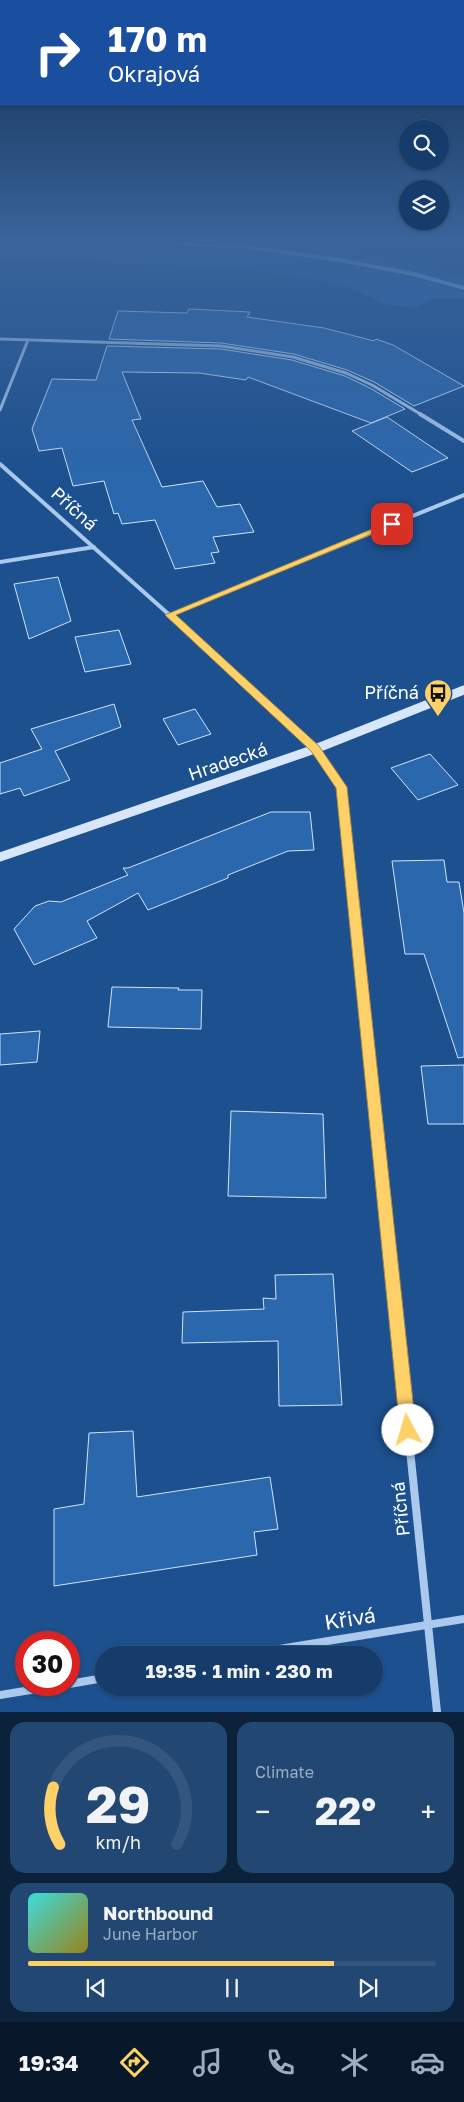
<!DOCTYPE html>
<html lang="en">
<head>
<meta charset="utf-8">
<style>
  body { margin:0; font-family:"Golos Text",sans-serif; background:#224772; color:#f1f3f6; height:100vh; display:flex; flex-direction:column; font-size:19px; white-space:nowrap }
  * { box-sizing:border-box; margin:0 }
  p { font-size:16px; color:#9dadc1 }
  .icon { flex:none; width:28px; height:28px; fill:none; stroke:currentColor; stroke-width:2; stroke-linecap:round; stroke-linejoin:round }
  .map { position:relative; height:1712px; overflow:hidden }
  .panel { display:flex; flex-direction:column; gap:10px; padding:10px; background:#0c213a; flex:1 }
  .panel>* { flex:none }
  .hud { position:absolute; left:0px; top:0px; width:465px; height:105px; box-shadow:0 1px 4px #0004,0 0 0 1px #34567e; background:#1a4fa0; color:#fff; overflow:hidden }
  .tools { position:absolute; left:399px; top:120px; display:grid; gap:10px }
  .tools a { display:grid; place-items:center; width:50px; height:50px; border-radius:50%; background:#153c6a; box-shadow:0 1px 4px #0004,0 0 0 1px #34567e; font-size:25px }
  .speed { position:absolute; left:15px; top:1631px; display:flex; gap:10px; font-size:25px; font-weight:700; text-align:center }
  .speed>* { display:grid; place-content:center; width:65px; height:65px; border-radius:50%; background:#153c6a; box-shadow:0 1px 4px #0004,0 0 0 1px #34567e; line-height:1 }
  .speed .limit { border:8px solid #d22; background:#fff; color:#111 }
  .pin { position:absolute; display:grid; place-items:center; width:42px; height:42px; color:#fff; margin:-21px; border-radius:10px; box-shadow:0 2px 8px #0006 }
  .me { position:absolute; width:55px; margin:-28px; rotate:354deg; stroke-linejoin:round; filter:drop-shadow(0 0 4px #0008) }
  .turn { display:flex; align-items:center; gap:18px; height:105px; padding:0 25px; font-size:22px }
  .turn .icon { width:65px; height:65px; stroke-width:2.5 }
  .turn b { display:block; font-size:35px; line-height:42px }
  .big { font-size:38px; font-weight:700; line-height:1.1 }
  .panel .tile { flex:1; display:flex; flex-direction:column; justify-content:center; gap:8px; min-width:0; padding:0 18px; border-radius:15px; background:#224772 }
  .panel .dial { align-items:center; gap:0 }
  .dial svg { height:130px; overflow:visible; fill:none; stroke:#34567e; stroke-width:7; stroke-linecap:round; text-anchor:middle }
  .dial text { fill:#f1f3f6; stroke:none }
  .song { display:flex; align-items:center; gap:15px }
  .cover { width:60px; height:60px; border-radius:8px; background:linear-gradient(135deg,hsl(180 70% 55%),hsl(50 70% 35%)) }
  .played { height:5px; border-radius:2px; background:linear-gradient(90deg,#fed068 75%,#34567e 75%) }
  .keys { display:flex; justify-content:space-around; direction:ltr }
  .heat { display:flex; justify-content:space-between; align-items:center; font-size:28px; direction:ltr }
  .panel .tiles { flex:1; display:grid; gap:10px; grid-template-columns:1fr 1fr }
  .tile:last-child { grid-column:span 2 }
  .trip { position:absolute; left:95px; top:1646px; width:288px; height:50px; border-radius:25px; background:#153c6a; box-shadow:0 1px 4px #0004,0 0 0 1px #34567e; font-weight:700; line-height:50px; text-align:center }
  .dock { display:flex; height:80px; justify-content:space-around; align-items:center; background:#08182a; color:#9dadc1 }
  .dock .icon { width:35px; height:35px }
  .dock .on { color:#fed068 }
  .dock b { font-size:22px; color:#f1f3f6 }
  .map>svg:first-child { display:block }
  .green { fill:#2562a7 }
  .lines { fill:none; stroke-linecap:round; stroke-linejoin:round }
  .stream { fill:#9dc4ef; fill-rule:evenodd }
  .building { fill:#2b67ac; stroke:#d0e3fa }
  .street-far4 { stroke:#aac9ed; stroke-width:3 }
  .street-far3 { stroke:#aac9ed; stroke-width:4 }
  .street-far2 { stroke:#aac9ed; stroke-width:4.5 }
  .street-far1 { stroke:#aac9ed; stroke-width:5.5 }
  .street { stroke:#aac9ed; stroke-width:8 }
  .secondary { stroke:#d7e6fa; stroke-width:9 }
  .route { fill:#fed068; stroke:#a58744 }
  .labels { text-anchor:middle; stroke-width:5; stroke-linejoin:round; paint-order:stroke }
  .street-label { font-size:18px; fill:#fff; stroke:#1c508e }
  .poi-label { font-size:18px; fill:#fff; stroke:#1c508e; text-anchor:end }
  .near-street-label { font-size:21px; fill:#fff; stroke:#1c508e }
</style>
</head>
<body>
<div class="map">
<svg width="464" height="1712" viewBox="0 0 464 1712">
  <rect width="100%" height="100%" fill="#1c508e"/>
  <path class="green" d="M0 241 34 243 45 249 93 250 109 244C180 248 252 248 322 259 370 266 417 278 464 291V299L434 298 415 308 385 304 341 284 262 271 43 258H0Z
    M180 241H275L379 257 464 277V286L404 269 298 250Z"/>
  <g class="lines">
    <path class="stream" d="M62 241 238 244 334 257 414 272 464 286V290L413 276 334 261 238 248Z"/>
  </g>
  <path class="building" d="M189 309 250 312 247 317 324 328 374 341 376 339 393 345 464 386 414 406 374 382 347 370 294 354 221 343 109 339 118 311 187 313Z
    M107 346 221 349 292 360 345 376 370 388 405 409 371 423 248 377 246 380 199 373 122 372 141 419 132 420 162 487 203 481 217 507 240 504 254 532 213 537 219 552 211 553 215 563 175 569 155 520 122 524 118 513 114 514 104 481 73 486 62 448 39 451 32 429 52 379 96 380Z
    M387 417 448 458 412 472 352 431Z
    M58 577 71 621 29 639 14 584Z
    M119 630 131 664 85 672 75 637Z
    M114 704 121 727 55 751 70 780 24 796 20 788 0 794V763L42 749 31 729Z
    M195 709 211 734 178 745 163 719Z
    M430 754 458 785 418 800 391 768Z
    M271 812H310L314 850 288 851 228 875V878L148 910 138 893 87 921 97 938 34 965 14 929 35 906 49 901 61 902 128 875 123 868H128Z
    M444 860 447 882H459L464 913V1057L458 1058 424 954H405L392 861Z
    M112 987 179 988 178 990H202L201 1029 108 1027Z
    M40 1031 37 1062 0 1065V1034Z
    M464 1065V1124H428L421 1066Z
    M231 1111 323 1114 326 1198 228 1196Z
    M333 1274 342 1405 279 1406 278 1341 182 1343 183 1312 264 1309 263 1298 276 1299 275 1275Z
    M133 1431 137 1497 270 1477 278 1529 254 1532 257 1555 54 1586V1509L84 1504 89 1433Z"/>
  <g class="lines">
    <path class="street-far4" d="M0 339 221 346 293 357 346 373 372 385 422 415
      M0 410 28 340"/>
    <path class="street-far3" d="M420 414 464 441
      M0 464 192 635
      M0 562 94 547
      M170 615 464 495"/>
    <path class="street-far2" d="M190 634 315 749 341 787 354 913"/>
    <path class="street-far1" d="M354 912 391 1266"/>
    <path class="street" d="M391 1265 437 1712
      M242 1655 464 1619
      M69 1684 104 1678
      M0 1695 61 1685"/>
    <path class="secondary" d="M0 857 315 749 464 690"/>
  </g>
  <linearGradient id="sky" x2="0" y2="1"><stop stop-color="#0f2c4e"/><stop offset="0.5" stop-color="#3a649b"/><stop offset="1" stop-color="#3a649b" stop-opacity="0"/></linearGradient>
  <rect width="464" height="481" fill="url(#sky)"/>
  <path class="route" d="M389 522 396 524 176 615 319 746 347 787 416 1430 414 1435 408 1438 402 1435 400 1430 336 788 311 751 165 615Z"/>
  <defs>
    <g id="bus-pin" transform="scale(1.4375)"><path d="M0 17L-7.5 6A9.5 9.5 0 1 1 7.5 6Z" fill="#fed068" stroke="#1c508e"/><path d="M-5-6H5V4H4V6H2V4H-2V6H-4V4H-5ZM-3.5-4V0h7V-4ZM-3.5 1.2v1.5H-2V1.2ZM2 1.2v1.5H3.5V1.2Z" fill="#111"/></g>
  </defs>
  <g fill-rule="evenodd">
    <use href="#bus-pin" x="438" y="693"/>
  </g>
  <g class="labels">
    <g class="street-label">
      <text transform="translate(74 509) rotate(42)" y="6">Příčná</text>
      <text transform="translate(228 762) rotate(-19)" y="6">Hradecká</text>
      <text transform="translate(401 1509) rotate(-96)" y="6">Příčná</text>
    </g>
    <g class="poi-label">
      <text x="419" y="699">Příčná</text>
    </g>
    <g class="near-street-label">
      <text transform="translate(350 1619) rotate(-9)" y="7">Křivá</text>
    </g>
  </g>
</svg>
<div class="tools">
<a><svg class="icon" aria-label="search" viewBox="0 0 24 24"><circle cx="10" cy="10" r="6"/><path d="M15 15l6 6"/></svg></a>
<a><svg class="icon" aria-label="layers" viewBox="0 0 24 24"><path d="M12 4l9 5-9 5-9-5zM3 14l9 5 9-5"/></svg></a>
</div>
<div class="speed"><div class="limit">30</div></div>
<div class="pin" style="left:392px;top:524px;background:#d93025"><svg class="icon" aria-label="arrive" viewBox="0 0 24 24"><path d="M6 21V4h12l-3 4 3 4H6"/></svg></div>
<svg class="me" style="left:408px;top:1430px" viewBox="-20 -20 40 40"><circle r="19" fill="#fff"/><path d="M0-13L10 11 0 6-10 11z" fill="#fed068"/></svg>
<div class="trip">19:35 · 1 min · 230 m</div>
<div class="hud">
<div class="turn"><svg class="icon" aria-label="right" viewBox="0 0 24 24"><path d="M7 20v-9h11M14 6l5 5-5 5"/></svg><div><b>170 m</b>Okrajová</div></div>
</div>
</div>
<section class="panel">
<div class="tiles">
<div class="tile dial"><svg viewBox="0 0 100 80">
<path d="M14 69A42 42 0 1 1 86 69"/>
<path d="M14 69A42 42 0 0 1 10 34" stroke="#fed068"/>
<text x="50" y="56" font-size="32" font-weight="700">29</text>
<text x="50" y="72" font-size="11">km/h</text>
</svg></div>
<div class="tile"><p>Climate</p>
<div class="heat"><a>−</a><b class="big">22°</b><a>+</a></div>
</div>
<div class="tile">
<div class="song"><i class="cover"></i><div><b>Northbound</b><p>June Harbor</p></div></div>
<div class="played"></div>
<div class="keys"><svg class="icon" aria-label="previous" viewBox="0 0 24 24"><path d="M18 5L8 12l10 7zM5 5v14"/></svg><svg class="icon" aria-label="pause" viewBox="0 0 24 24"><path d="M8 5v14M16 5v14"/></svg><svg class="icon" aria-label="next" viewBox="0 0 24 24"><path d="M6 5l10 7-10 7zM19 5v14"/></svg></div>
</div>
</div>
</section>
<nav class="dock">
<b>19:34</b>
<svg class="icon on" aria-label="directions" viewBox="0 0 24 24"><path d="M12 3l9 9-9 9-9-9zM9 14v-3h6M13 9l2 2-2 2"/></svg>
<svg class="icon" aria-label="music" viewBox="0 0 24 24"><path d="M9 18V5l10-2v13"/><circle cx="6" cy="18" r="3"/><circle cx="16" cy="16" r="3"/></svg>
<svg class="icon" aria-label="phone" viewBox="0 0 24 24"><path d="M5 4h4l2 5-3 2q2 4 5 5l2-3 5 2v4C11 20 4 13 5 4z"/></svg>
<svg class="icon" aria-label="climate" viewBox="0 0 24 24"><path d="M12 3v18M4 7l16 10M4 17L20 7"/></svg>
<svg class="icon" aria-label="car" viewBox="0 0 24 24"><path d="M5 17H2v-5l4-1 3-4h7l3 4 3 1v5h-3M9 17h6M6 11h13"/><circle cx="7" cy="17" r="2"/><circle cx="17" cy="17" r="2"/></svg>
</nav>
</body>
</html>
